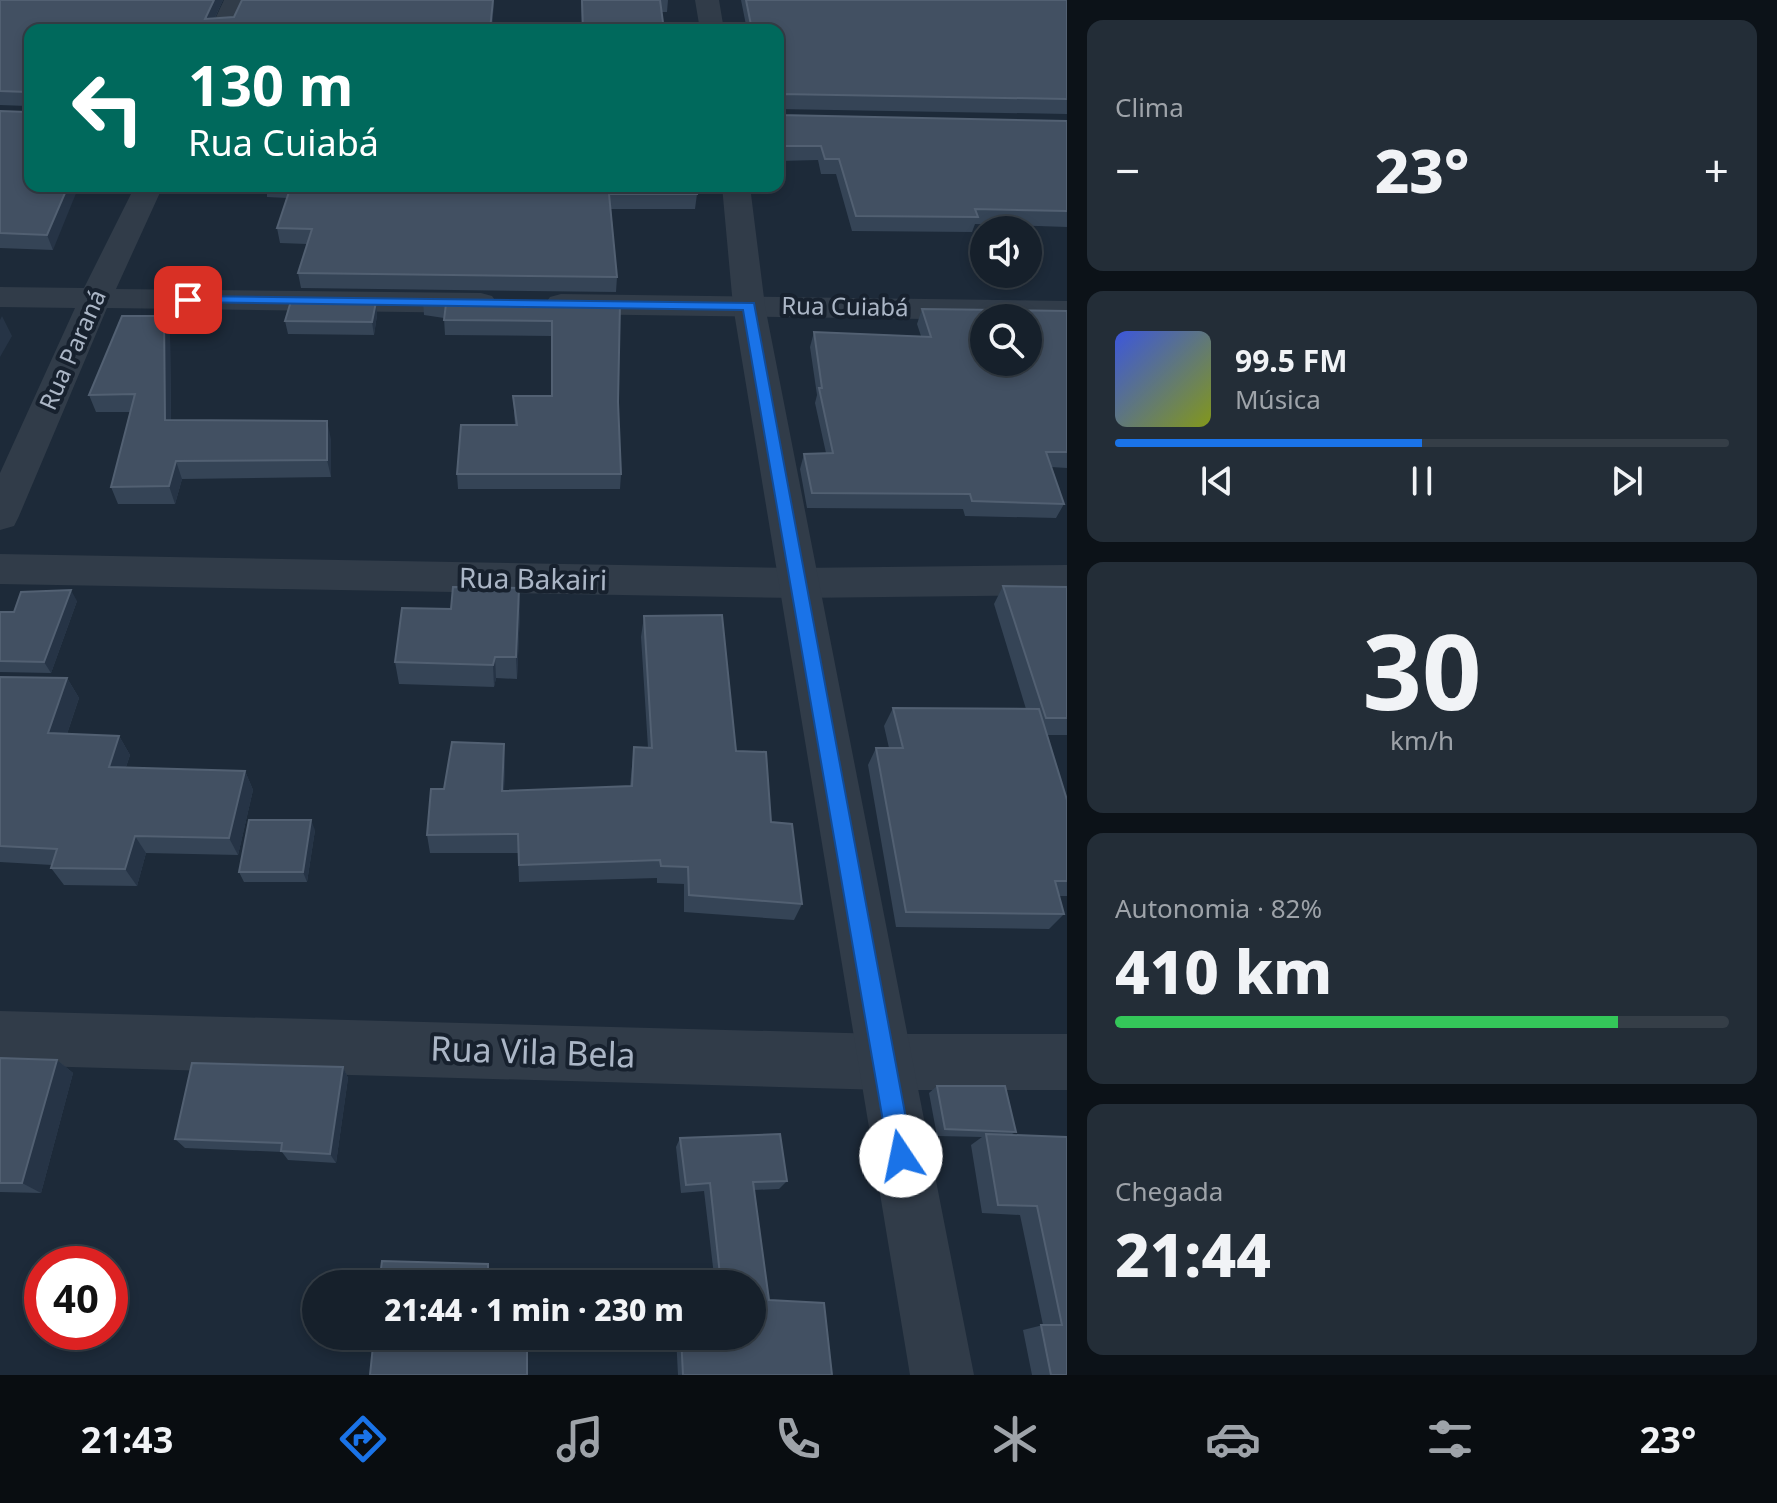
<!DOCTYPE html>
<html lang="pt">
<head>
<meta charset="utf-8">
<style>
  body { margin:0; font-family:"Noto Sans",sans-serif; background:#232d37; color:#f1f3f6; height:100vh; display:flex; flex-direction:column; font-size:30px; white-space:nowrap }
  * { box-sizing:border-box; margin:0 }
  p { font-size:26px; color:#9ea3a9 }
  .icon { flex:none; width:44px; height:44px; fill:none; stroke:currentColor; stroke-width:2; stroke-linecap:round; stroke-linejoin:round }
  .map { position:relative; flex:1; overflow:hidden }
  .panel { display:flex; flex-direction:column; gap:20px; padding:20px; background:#0c1218; width:710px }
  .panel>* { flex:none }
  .guide { position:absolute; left:24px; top:24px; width:760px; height:168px; border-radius:16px; box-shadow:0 4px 12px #0003,0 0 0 2px #353e47; background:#00695c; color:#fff; overflow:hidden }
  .buttons { position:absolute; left:970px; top:216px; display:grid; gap:16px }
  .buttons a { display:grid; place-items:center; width:72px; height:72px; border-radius:50%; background:#16202b; box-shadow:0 4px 12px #0003,0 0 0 2px #353e47; font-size:40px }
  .speed { position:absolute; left:24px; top:1246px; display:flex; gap:16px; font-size:40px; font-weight:700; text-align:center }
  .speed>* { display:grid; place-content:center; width:104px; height:104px; border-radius:50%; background:#16202b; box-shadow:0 4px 12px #0003,0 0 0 2px #353e47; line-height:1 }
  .speed .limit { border:12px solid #d22; background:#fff; color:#111 }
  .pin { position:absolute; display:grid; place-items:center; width:68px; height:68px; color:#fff; margin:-34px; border-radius:16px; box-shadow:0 4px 12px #0006 }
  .me { position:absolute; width:88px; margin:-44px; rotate:349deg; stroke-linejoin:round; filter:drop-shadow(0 0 6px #0008) }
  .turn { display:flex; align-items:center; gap:28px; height:168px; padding:0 32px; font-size:36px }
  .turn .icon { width:104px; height:104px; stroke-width:2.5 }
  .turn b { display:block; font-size:56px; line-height:68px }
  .big { font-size:60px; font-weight:800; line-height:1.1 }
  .panel .widget { flex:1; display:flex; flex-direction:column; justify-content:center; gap:12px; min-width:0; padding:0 28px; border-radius:16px; background:#232d37 }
  .panel .dial { align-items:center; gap:0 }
  .dial b { font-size:104px; line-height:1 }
  .song { display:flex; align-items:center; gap:24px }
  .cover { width:96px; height:96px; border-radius:12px; background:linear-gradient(135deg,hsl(230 70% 55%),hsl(70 70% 35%)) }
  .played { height:8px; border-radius:4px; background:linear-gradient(90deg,#1a73e8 50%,#353e47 50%) }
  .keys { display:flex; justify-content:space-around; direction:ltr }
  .heat { display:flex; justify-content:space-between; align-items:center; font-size:44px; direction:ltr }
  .charge { height:12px; border-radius:6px; background:linear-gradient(90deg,#34c759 82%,#353e47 0) }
  .trip { position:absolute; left:302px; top:1270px; width:464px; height:80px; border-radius:40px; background:#16202b; box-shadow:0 4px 12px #0003,0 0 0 2px #353e47; font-weight:800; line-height:80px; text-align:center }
  .tabs { display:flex; height:128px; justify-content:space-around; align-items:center; background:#090d11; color:#9ea3a9 }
  .tabs .icon { width:56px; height:56px }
  .tabs .on { color:#1a73e8 }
  .tabs b { font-size:36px; color:#f1f3f6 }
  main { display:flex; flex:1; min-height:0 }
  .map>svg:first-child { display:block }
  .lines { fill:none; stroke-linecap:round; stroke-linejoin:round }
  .minor { fill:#313c49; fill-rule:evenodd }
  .tertiary { fill:#313c49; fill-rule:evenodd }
  .wall { fill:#354456 }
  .shaded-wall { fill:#263446 }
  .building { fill:#425062; stroke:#526072; stroke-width:2; fill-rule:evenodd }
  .route { fill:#1a73e8; stroke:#114b97; stroke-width:2 }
  .labels { text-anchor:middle; stroke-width:8; stroke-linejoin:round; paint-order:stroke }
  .far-street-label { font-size:24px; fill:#abb6c6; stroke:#17212e }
  .street-label { font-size:28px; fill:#abb6c6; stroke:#17212e }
  .near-street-label { font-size:34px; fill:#abb6c6; stroke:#17212e }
</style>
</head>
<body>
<main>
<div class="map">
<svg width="1067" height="1375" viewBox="0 0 1067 1375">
  <rect width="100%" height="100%" fill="#1d2a39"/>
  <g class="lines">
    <path class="minor" d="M224 0H248L234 30H210Z
      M135 186H163L116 289 481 293 492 296 497 303 492 310 481 313 107 308 19 516 14 526 0 530V473L75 308 0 307V287L84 288Z
      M561 294 1067 301V321L561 314 550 311 545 304 550 297Z
      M0 554 797 568 1067 565V595L797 598 0 584Z
      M0 1011 884 1034H1067V1090H884L0 1065Z"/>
    <path class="tertiary" d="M695 0H719L724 30H700Z
      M722 186H750L765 306 974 1375H910L733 306Z"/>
  </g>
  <path class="wall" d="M0 0H223L215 18 234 17 242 0H494L492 30H30L53 250 0 248V111L27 112V106L0 105Z
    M581 0H668L667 12H662L664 30H582Z
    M741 0H1067V114L778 109 779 115 1067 121V227L975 224 972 232 852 231 836 174H821L818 160 778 161V30H747Z
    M182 186H696L697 194 695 209H611L617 277 616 292 301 288 298 273 307 244 280 243 277 228 287 198 267 197V194L184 193Z
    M423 300 620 303 618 402 621 474 620 489H458L457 474 515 425 513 396H552V336L445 335 444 318 424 315Z
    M376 302 377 315 374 335 288 334 285 321Z
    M922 309 1067 311V468L1051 467 1064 504 1056 518 965 516 963 509 807 508 800 469 804 454 826 453 815 403 817 395 810 347 814 332 921 336 917 324Z
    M164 316 170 334 171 420 331 439V477L182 479 175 504H118L111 487 130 412H96L89 395Z
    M1067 585V735H1047L1067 800V896H1059L1064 914 1049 929 896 927 868 765 876 748H889L884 726 893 708 1026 709 994 604 1003 586 1066 587Z
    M519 588 520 611 517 679 496 678 494 687 399 684 395 662 451 609Z
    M77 601 51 673 0 672V612H14Z
    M644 616 736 751 771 822 802 904 794 920 684 912V884L657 883V878L519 882 518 853H430L427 835 505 763 504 791 630 786 634 747 648 748 641 637Z
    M0 677 67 678 79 698 67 734 119 736 130 755 126 767 245 771 253 790 238 855 146 853 137 886 64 885 51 868 52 865 0 862Z
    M315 830 307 882H244L239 872Z
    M0 1058 57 1060 73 1073 41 1193 0 1192Z
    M343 1067 348 1078 336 1163 288 1160 282 1152 185 1148 175 1139Z
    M937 1086 1016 1132 1010 1135 1067 1137V1375H1032L1023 1330 1043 1325 1020 1215 982 1213 971 1145 982 1137 937 1136 929 1093Z
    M680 1138 787 1181 779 1189 754 1190 769 1300 832 1375H678L676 1336H752V1284H715L704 1191 681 1193 676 1147Z"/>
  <path class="shaded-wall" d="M214 0H223L209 30 205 19Z
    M493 0H494L492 30H490Z
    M68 186H79L53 250 47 235Z
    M376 302 377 315 374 335 372 322Z
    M2 316 12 336 0 357V320Z
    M164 316 170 334 171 438 165 420Z
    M327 421 331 439V477L327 460Z
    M176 461 182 479 175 504 169 486Z
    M519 588 520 611 517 679 516 657Z
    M71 590 77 601 51 673 44 662Z
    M495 657 496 678 494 687 493 665Z
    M67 678 79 698 61 752 48 733Z
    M119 736 130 755 120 785 109 767Z
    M504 744 505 763 503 810 502 791Z
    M245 771 253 790 238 855 229 838Z
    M311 820 315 830 307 882 303 872Z
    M135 836 146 853 137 886 125 869Z
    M57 1060 73 1073 41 1193 22 1183Z
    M343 1067 348 1078 336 1163 330 1154Z"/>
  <path class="building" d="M0 0H214L205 19 234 17 242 0H493L490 30H30V186H68L47 235 0 233V111L27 112V92L0 91Z
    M582 0H660L664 30H583Z
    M746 0H1067V99L781 94 778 97V30H752Z
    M778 105 779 115 1067 121V211L975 209 978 217 856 216 839 159H825L821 146H778Z
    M291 186H696L697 194H609L617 277 298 273 312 229 277 228Z
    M423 300 620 303 618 402 621 474H457L461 425H517L513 396H552V321L444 320 446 304Z
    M291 301 376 302 372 322 285 321Z
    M922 309 1067 311V452H1046L1064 504 972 501 970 494 812 493 804 454 833 453 819 388H822L814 332 931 337ZM984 318H1028V362H984Z
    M122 316H164L165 420 327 421V460L176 461 169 486 111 487 135 394 89 395Z
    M1003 586 1067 587V718H1046Z
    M453 587 519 588 516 657H495L493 665 395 662 402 608 451 609Z
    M71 590 44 662 0 661V612H14L21 592Z
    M722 615 736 751 766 752 771 822 792 824 802 904 689 895 688 867 661 866 660 860 519 865 518 834 427 835 431 789H444L452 742 504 744 502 791 632 786 634 747 652 748 644 616Z
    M0 677 67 678 48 733 119 736 109 767 245 771 229 838 135 836 125 869 51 868 57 849 0 846Z
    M893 708 1039 709 1067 800V881H1055L1064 914 906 912 876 748H903Z
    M249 820H311L303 872H239Z
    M0 1058 57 1060 22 1183H0Z
    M192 1063 343 1067 330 1154 281 1151 282 1143 175 1139Z
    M937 1086H1005L1016 1132 945 1129Z
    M780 1134 787 1181 753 1182 769 1300 824 1303 832 1375H683L681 1336H752V1284H721L710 1183 686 1185 680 1138Z
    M986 1134 1067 1137V1375H1051L1041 1325H1062L1037 1206 998 1205Z
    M382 1261 488 1264V1284H379Z
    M374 1336H527V1375H370Z"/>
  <path class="route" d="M188 296 754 303 913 1156 910 1164 901 1168 893 1164 889 1156 743 310 184 302 182 300Z"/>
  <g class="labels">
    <g class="far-street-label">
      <text transform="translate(845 307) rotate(1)" y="8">Rua Cuiabá</text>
      <text transform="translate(73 350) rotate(-66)" y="8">Rua Paraná</text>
    </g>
    <g class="street-label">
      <text transform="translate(533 579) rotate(1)" y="10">Rua Bakairi</text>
    </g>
    <g class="near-street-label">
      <text transform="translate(533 1052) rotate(2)" y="12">Rua Vila Bela</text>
    </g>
  </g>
</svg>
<div class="buttons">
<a><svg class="icon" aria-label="sound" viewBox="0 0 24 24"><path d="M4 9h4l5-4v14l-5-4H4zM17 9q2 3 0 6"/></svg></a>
<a><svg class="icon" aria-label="search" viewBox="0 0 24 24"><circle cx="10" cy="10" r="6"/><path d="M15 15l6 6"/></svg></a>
</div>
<div class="speed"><div class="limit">40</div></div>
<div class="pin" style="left:188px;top:300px;background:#d93025"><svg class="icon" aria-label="arrive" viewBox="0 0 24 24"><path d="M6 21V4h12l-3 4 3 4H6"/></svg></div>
<svg class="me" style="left:901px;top:1156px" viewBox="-20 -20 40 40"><circle r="19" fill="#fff"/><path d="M0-13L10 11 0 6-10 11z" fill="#1a73e8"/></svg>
<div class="trip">21:44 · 1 min · 230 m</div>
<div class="guide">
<div class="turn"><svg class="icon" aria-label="left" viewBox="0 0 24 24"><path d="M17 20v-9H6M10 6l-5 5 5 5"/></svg><div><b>130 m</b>Rua Cuiabá</div></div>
</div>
</div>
<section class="panel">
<div class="widget"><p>Clima</p>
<div class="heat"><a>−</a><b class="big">23°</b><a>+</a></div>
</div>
<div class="widget">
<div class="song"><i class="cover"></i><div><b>99.5 FM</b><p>Música</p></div></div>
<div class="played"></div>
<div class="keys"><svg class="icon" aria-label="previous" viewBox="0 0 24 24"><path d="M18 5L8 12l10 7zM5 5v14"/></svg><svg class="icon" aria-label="pause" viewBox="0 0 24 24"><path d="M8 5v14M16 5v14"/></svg><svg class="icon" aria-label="next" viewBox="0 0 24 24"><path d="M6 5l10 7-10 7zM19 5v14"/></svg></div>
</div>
<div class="widget dial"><b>30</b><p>km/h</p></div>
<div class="widget"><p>Autonomia · 82%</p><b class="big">410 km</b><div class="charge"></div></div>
<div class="widget"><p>Chegada</p><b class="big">21:44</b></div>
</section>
</main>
<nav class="tabs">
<b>21:43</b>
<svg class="icon on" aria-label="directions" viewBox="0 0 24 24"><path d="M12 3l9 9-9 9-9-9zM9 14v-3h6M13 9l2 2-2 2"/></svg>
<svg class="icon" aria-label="music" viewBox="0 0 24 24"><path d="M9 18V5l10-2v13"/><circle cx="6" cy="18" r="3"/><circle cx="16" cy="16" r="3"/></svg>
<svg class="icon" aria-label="phone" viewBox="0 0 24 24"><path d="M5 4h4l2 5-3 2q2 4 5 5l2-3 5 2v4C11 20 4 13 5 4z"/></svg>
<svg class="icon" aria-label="climate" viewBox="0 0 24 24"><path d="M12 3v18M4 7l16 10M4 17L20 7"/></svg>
<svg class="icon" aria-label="car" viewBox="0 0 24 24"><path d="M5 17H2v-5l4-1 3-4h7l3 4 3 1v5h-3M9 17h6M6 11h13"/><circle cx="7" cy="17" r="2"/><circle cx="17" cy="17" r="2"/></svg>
<svg class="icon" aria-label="filters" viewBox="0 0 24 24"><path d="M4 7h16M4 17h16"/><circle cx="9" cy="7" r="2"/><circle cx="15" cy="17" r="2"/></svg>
<b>23°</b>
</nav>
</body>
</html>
